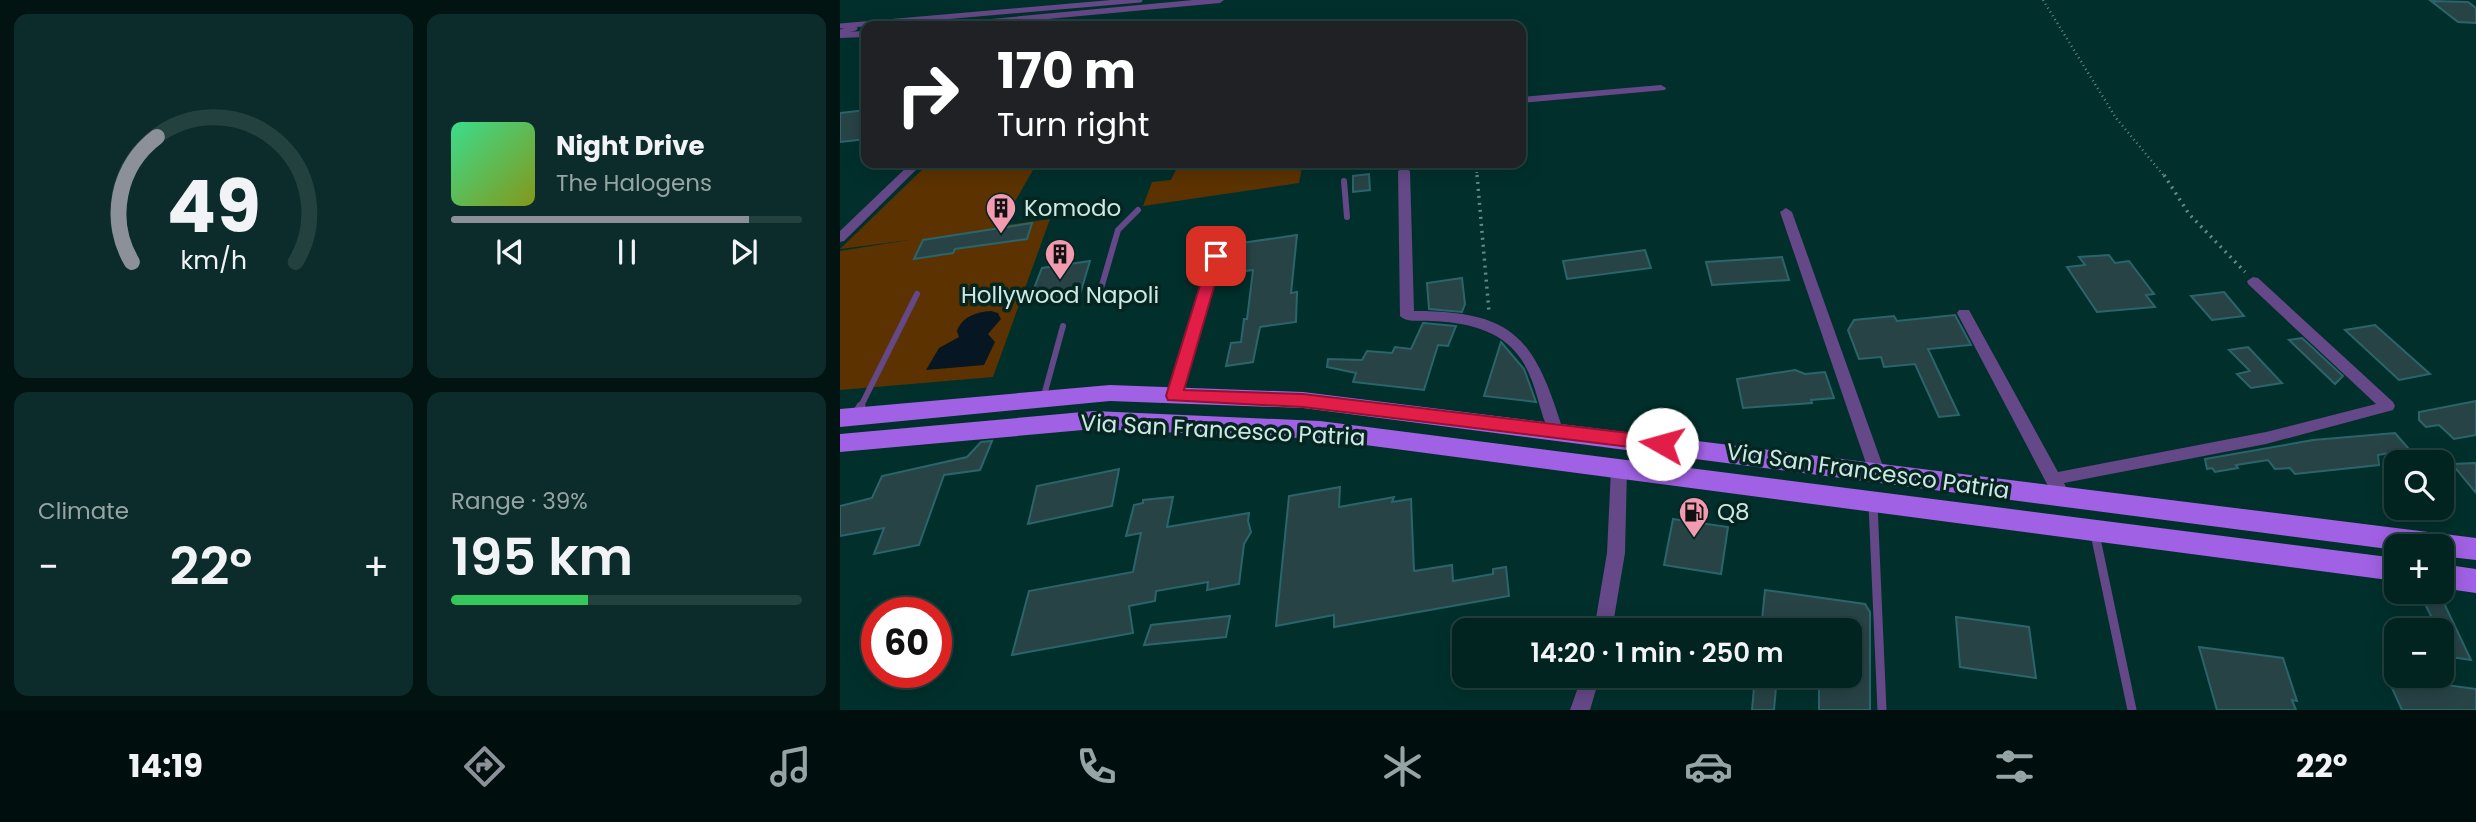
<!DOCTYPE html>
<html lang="en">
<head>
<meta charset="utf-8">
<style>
  body { margin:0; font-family:Poppins,sans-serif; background:#0b2c2a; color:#f1f3f6; height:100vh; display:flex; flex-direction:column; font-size:26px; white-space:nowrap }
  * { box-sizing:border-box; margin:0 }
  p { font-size:23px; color:#96a4a5 }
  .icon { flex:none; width:38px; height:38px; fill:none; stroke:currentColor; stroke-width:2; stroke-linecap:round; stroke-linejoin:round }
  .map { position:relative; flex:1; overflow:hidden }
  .side { display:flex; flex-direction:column; gap:14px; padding:14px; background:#011412; width:840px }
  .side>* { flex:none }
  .hud { position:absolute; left:21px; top:21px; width:665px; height:147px; border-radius:14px; box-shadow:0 4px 18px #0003,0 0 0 2px #23413f; background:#202124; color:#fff; overflow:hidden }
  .controls { position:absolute; left:1544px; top:450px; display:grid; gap:14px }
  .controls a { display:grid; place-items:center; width:70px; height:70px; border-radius:14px; background:#012421; box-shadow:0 4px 18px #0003,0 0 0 2px #23413f; font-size:35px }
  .speed { position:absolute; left:21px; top:597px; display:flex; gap:14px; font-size:35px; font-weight:700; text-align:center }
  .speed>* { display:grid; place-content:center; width:91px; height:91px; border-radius:50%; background:#012421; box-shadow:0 4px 18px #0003,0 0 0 2px #23413f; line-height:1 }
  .speed .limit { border:10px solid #d22; background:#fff; color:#111 }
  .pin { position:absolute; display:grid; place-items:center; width:60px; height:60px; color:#fff; margin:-30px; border-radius:14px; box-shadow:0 4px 10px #0006 }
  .me { position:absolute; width:77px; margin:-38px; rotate:277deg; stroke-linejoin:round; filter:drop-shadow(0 0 5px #0008) }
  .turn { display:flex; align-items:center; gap:24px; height:147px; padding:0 21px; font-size:32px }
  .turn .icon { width:91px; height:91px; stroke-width:2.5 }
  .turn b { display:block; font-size:49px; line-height:60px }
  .big { font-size:52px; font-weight:600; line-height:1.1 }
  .side .widget { flex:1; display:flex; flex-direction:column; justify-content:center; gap:10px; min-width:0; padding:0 24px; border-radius:14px; background:#0b2c2a }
  .side .dial { align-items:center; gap:0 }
  .dial svg { height:182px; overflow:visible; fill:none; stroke:#23413f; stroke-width:7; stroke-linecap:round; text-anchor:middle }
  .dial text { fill:#f1f3f6; stroke:none }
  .song { display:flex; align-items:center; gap:21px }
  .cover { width:84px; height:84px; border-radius:10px; background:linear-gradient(135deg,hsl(150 70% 55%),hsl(70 70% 35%)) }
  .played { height:7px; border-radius:4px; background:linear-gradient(90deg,#8c9099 85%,#23413f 85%) }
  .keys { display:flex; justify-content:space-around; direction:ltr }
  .heat { display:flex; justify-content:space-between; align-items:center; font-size:38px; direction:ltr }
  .charge { height:10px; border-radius:5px; background:linear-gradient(90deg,#34c759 39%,#23413f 0) }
  .side .tiles { flex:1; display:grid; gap:14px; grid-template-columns:repeat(2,1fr) }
  .trip { position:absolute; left:612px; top:618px; width:410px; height:70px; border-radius:14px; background:#012421; box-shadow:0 4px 18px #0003,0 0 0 2px #23413f; font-weight:600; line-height:70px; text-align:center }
  .menu { display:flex; height:112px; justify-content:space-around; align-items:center; background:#000e0d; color:#96a4a5 }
  .menu .icon { width:49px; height:49px }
  .menu .active { color:#8c9099 }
  .menu b { font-size:32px; color:#f1f3f6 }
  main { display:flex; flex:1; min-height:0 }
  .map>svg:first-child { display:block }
  .green { fill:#5c3300 }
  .water { fill:#071623 }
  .building { fill:#284346; stroke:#2a656b; stroke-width:2 }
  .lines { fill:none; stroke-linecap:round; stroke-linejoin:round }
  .path-far1 { stroke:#648a85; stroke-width:2.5; stroke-dasharray:1 3.5; stroke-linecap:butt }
  .path { stroke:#648a85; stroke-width:3.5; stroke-dasharray:2 5; stroke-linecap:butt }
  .service-far2 { stroke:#654887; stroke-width:5 }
  .service-far1 { stroke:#654887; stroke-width:6 }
  .service { stroke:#654887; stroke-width:9 }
  .minor { fill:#654887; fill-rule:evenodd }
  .primary { fill:#a161e4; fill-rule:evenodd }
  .route { fill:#e11d48; stroke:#92132f; stroke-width:2 }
  .labels { text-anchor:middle; stroke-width:7; stroke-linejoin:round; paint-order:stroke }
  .poi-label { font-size:23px; fill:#cce9e4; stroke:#062521; text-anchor:start }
  .street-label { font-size:23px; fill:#cce9e4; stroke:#062521 }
</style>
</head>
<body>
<main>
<section class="side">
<div class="tiles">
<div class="widget dial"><svg viewBox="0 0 100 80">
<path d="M14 69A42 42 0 1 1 86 69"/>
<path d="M14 69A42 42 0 0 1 25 14" stroke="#8c9099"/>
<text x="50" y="56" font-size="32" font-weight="700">49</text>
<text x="50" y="72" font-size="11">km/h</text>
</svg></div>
<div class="widget">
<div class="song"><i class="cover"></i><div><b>Night Drive</b><p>The Halogens</p></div></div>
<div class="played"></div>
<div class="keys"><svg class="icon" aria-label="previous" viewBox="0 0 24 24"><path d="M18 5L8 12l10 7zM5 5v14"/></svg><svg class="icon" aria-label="pause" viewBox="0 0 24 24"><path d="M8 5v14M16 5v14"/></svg><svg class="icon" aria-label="next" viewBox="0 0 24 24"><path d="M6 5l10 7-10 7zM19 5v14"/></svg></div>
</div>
<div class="widget"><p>Climate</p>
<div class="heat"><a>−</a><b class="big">22°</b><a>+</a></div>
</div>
<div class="widget"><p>Range · 39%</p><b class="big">195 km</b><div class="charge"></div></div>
</div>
</section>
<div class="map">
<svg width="1636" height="710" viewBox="0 0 1636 710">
  <rect width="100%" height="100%" fill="#01302c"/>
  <path class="green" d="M89 163H197L161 226 210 219 153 377 0 390V251L69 240 0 249Z
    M339 163H463L459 183 303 206 312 182 331 180Z"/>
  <path class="water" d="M151 311 158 313 161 319 148 334 155 342 144 365 86 370 99 348 119 337 117 331C122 317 136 312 151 311Z"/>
  <path class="building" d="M1591 1 1628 2 1636 8V23L1618 22Z
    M26 110V139L0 142V113Z
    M529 174 530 190 513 192V176Z
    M192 223 187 239 115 249 113 253 74 259 83 240Z
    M457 235 451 293 457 292 456 322 420 327 413 362 386 366 391 343 401 342 404 319H407L413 270 391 273 395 244Z
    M805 250 811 268 727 279 723 261Z
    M1269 255 1275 263 1289 261 1314 294 1306 295 1315 307 1257 312 1227 267 1245 265 1239 257Z
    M942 257 949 280 872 285 866 262Z
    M250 261 240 294 189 301 202 268Z
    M622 278 625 304 622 312 589 309 587 283Z
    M1384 292 1404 316 1372 320 1351 296Z
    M1115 315 1131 345 1088 349 1119 415 1099 417 1075 364 1044 367 1041 357 1019 359 1008 330 1014 320 1054 316 1057 321Z
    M583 323 616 326 608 346 598 345 584 390 513 382 516 373 487 367 488 359 522 360 527 351 552 353 555 347 571 349Z
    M1535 325 1590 374 1559 380 1505 330Z
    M1462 338 1503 376 1495 384 1449 340Z
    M661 342 684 369 696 402 644 396Z
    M1408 347 1442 383 1411 388 1397 374 1410 371 1389 350Z
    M955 370 965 374 985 372 994 398 971 400 972 403 903 408 897 379Z
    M1636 401V435L1614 439 1599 425 1586 427 1579 420V412Z
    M1555 433 1569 449 1538 455 1539 465 1455 474 1450 468 1435 469 1428 460 1396 465 1398 468 1375 472 1372 468 1367 469 1365 459 1473 440Z
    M152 441 140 470 104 475 79 545 34 554 44 528 0 536V506L32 498 42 476 127 457 141 442Z
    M1636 463V493L1612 464Z
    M279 469 272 506 188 524 197 486Z
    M500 487 499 507 554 497 552 502 571 499 574 571 612 565 613 581 653 574V569L666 567 669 596 494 627V615L436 626 449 496Z
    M333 497 327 527 409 513 408 521 411 532 404 544 399 584 367 590 368 582 316 591 315 601 289 606 293 633 172 655 189 591 293 572 301 533 286 536 294 505 303 503V500Z
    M833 519 888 527 881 574 824 565Z
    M925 590 1025 604 1030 612V710H979V676H1010V630H921Z
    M1581 596 1602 599 1631 660 1611 657 1601 637V630H1598Z
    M390 616 386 637 304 645 311 625Z
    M1116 617 1189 627 1196 678 1120 667Z
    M1359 647 1443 658 1457 701 1452 700 1456 710H1377Z
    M915 676H937L934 710H912Z
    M1547 677 1636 689V710H1562Z"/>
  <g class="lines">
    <path class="path-far1" d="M1203 0 1276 118 1325 177
      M636 163 637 177"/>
    <path class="path" d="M637 175 649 312
      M1324 175 1349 214 1405 272"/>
    <path class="service-far2" d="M0 26 300 0
      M0 32 15 28"/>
    <path class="service-far1" d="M504 181 507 217
      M275 294 260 292 278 230 298 210
      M334 395 376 256
      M203 399 223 326
      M20 408 77 294"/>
    <path class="service" d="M17 413 21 406
      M1033 504 1042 710
      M1255 534 1292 710"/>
    <path class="minor" d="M353 0H384L380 3 133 26H104L108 23Z
      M26 31V37L0 38V32Z
      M821 85 826 88 825 90 681 103V97Z
      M71 163H83L4 241 0 242V231Z
      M564 168 570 171 574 311C676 311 694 339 723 430L720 434H710C698 410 697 382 681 359 661 329 624 322 591 321 580 320 567 323 560 316L558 171Z
      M946 208 952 212 1045 472 1043 477 1037 478 1031 477 1029 472 940 212Z
      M1413 277 1418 278 1553 402 1555 406 1553 410 1426 444 1224 483 1226 487 1224 492C1214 495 1213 490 1207 484L1117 313 1119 310H1129L1218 472 1426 432 1536 404 1408 284 1407 281Z
      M779 463 785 465 787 469 785 553 772 630H754L767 553 771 469 773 465Z
      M742 676H760L750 710H730Z"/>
    <path class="primary" d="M270 385 463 392 1636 538V560L1601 556V546H1556V550L463 408 270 401 0 427V409Z
      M254 411 480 421 1556 558V581L480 439 254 429 0 452V434Z
      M1601 564 1636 569V593L1601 588Z"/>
  </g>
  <path class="route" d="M376 251 383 256 344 390 463 394 822 437 828 439 831 444 828 449 822 451 463 407 328 400 326 396 369 256Z"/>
  <defs>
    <g id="building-pin" transform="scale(1.575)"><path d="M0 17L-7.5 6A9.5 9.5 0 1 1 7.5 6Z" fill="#f29aaf" stroke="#062521"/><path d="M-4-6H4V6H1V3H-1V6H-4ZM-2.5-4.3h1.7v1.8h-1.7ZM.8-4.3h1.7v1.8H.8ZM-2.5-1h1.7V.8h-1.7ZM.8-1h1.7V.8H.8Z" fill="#111"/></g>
    <g id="fuel-pin" transform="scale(1.575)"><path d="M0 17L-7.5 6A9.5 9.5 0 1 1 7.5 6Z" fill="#f29aaf" stroke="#062521"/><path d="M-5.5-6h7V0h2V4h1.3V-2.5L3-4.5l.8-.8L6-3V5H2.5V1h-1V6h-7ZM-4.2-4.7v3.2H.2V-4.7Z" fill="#111"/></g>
  </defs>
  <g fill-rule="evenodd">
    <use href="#building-pin" x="161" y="208"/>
    <use href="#building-pin" x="220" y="254"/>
    <use href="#fuel-pin" x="854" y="512"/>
  </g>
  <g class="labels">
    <g class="poi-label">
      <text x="184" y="216">Komodo</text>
      <text x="220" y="303" text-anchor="middle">Hollywood Napoli</text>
      <text x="877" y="520">Q8</text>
    </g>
    <g class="street-label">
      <text transform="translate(383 430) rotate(3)" y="8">Via San Francesco Patria</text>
      <text transform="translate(1028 471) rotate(8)" y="8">Via San Francesco Patria</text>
    </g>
  </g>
</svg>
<div class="controls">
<a><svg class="icon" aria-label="search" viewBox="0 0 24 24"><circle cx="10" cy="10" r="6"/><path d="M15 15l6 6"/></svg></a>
<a>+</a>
<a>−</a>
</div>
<div class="speed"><div class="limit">60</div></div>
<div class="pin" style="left:376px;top:256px;background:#d93025"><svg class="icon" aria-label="arrive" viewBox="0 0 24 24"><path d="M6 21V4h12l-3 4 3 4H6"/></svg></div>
<svg class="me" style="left:822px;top:444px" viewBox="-20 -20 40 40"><circle r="19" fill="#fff"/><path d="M0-13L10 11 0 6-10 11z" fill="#e11d48"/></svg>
<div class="trip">14:20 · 1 min · 250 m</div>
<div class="hud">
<div class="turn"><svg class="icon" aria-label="right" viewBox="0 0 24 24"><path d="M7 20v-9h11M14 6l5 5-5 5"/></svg><div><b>170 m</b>Turn right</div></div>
</div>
</div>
</main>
<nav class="menu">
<b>14:19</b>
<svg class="icon active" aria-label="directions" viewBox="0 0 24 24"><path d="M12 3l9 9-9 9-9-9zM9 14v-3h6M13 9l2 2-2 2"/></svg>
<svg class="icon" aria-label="music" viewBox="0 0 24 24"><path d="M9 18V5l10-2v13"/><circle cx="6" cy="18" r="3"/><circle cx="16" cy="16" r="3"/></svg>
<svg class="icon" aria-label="phone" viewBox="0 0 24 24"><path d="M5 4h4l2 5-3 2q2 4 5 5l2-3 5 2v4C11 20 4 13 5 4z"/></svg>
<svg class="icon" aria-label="climate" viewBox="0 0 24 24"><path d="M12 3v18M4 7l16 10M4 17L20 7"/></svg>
<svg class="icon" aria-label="car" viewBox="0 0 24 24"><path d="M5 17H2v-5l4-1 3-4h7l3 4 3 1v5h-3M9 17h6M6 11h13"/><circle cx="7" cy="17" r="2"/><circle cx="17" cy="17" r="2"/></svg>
<svg class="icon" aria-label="filters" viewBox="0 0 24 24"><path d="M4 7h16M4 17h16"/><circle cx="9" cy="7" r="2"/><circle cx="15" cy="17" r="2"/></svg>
<b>22°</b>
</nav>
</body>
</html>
